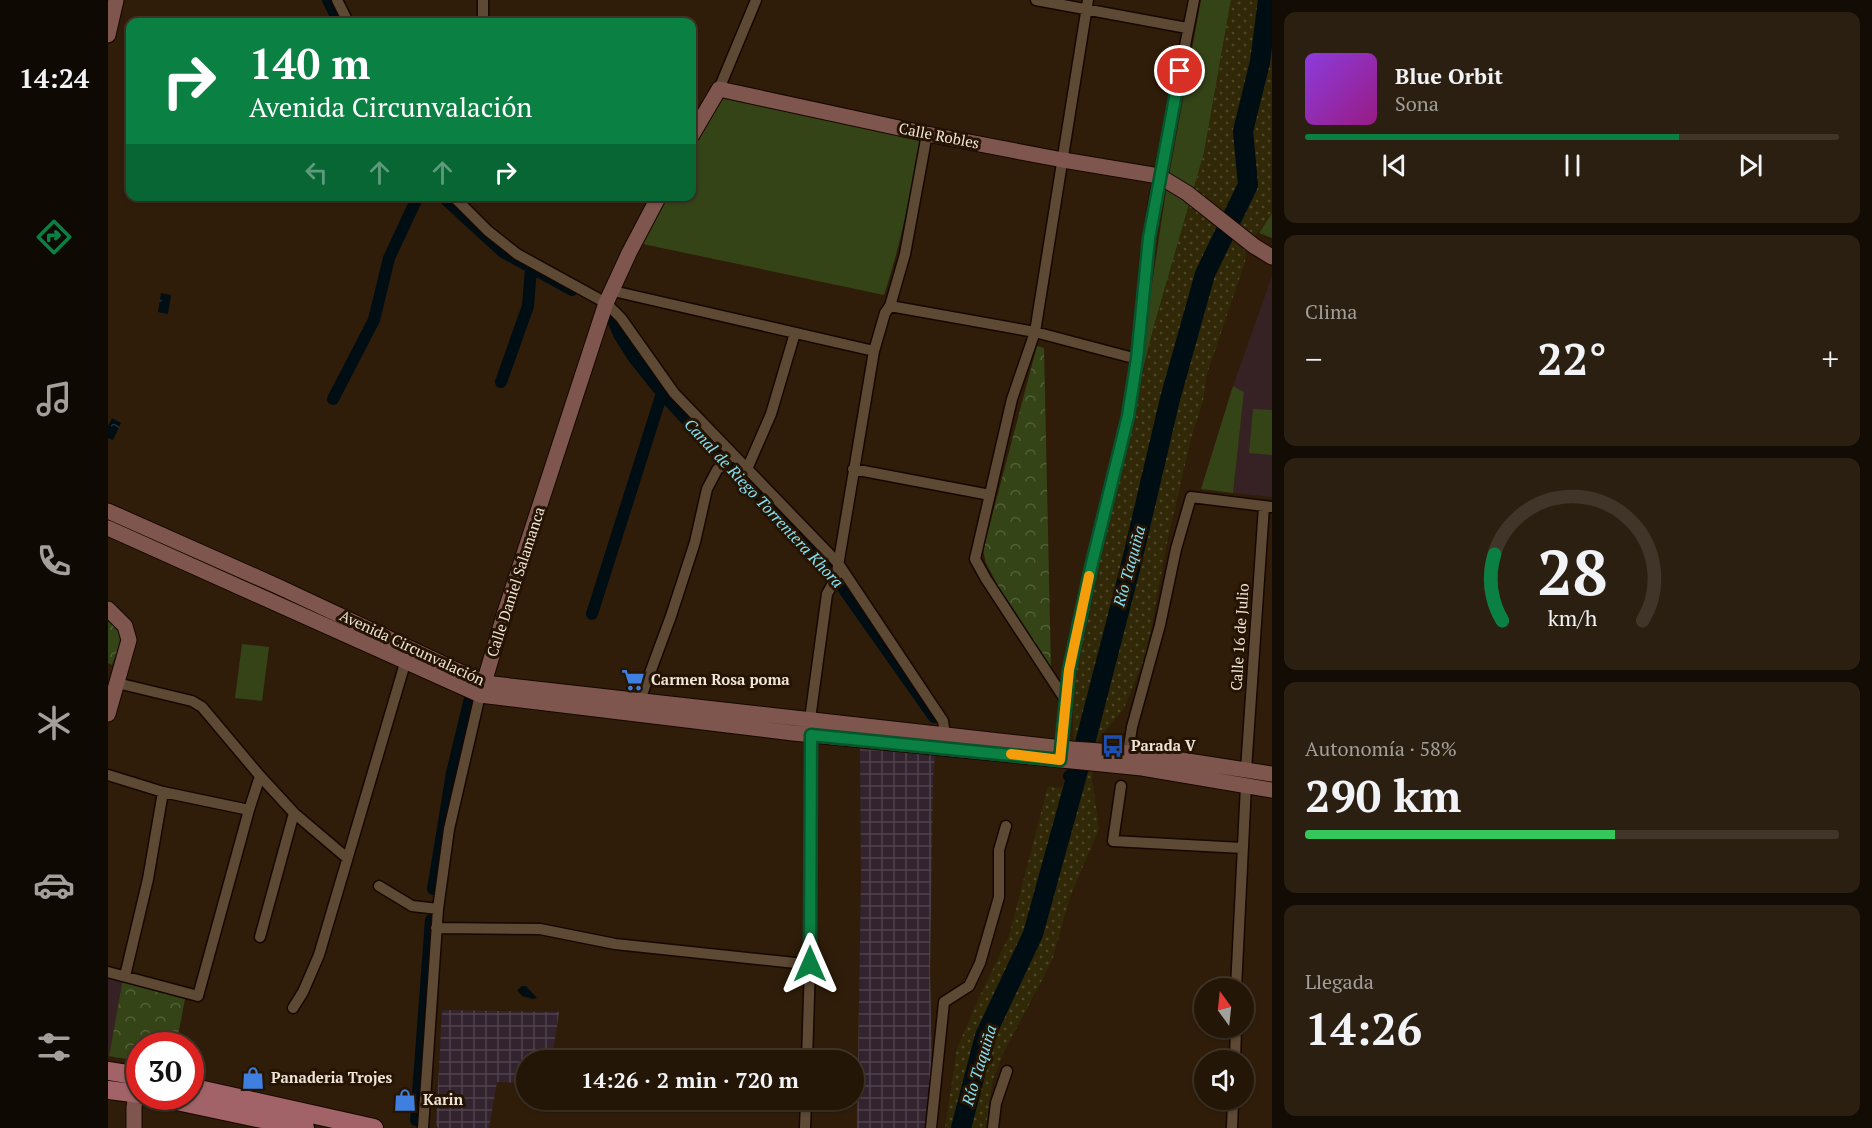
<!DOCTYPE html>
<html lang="es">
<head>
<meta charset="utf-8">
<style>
  body { margin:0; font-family:"PT Serif",serif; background:#2b1f11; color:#f1f3f6; height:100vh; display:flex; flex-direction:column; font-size:22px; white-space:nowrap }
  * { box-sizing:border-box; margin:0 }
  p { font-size:20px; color:#a39f9b }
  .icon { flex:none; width:33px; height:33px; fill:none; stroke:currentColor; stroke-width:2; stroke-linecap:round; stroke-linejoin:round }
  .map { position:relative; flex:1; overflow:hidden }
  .panel { display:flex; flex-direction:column; gap:12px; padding:12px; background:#130c04; width:600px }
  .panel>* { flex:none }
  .banner { position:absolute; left:18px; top:18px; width:570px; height:183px; border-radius:12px; box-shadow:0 2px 4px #0004,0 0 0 2px #403528; background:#0b8043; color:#fff; overflow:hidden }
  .needle { width:39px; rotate:345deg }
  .fabs { position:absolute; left:1086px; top:978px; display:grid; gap:12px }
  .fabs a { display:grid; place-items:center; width:60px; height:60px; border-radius:50%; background:#231607; box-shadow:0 2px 4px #0004,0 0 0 2px #403528; font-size:30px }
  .speed { position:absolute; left:18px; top:1032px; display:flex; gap:12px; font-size:30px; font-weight:700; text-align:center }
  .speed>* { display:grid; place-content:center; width:78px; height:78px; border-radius:50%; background:#231607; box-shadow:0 2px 4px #0004,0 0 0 2px #403528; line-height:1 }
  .speed .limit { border:9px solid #d22; background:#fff; color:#111 }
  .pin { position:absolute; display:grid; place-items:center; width:51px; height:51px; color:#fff; margin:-26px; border:3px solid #fff; border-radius:50%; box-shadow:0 2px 6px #0007 }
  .me { position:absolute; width:66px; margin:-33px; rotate:0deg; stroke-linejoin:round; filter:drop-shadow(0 0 4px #0008) }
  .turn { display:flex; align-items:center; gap:21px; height:126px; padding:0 24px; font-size:27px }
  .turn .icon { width:78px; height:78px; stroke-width:2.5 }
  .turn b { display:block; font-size:42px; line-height:51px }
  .lanes { display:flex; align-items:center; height:57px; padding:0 24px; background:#0003; justify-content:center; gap:30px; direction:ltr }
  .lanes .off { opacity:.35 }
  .big { font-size:45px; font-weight:800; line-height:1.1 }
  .panel .tile { flex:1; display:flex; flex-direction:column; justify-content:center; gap:9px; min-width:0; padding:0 21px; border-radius:12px; background:#2b1f11 }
  .panel .dial { align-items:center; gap:0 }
  .dial svg { height:156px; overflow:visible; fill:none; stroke:#403528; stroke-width:7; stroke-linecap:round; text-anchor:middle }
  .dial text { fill:#f1f3f6; stroke:none }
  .song { display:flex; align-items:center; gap:18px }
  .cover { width:72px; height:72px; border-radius:9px; background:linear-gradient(135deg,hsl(270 70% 55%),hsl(310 70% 35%)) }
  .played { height:6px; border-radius:3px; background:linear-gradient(90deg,#0b8043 70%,#403528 70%) }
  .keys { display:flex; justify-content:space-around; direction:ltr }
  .heat { display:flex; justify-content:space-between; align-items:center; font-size:33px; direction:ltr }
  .charge { height:9px; border-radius:4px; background:linear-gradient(90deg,#34c759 58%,#403528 0) }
  .trip { position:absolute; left:408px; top:1050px; width:348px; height:60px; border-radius:30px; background:#231607; box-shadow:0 2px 4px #0004,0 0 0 2px #403528; font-weight:800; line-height:60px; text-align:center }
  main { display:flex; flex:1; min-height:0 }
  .menu { display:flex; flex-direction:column; width:108px; justify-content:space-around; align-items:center; background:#0e0903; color:#a39f9b }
  .menu .icon { width:42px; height:42px }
  .menu .active { color:#0b8043 }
  .menu b { font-size:27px; color:#f1f3f6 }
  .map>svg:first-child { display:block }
  .industrial { fill:url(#industrial-grid) }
  .education { fill:#362224 }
  .green { fill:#354417 }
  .forest { fill:url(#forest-crowns) }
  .sand { fill:url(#sand-dots) }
  .water { fill:url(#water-ripples) }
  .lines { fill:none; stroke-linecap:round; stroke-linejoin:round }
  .canal { stroke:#000d13; stroke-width:12 }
  .river { stroke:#000d13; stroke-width:20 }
  .street-casing { stroke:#160700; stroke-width:13 }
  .secondary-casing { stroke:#160700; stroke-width:17 }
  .primary-casing { stroke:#160700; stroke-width:20 }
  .street { stroke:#5d4934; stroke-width:10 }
  .secondary { stroke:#7f564e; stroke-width:15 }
  .primary { stroke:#a16367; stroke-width:18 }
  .route-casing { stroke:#07532c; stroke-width:15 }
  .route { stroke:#0b8043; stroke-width:10 }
  .slow { stroke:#f59e0b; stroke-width:10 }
  .labels { text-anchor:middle; stroke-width:6; stroke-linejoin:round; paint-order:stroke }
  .street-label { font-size:15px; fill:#f0e4d8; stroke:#251402 }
  .poi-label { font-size:15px; font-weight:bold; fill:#f0e4d8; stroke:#251402; text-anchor:start }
  .water-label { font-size:16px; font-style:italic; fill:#85e0f6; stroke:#251402 }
</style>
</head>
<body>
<main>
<nav class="menu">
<b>14:24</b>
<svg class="icon active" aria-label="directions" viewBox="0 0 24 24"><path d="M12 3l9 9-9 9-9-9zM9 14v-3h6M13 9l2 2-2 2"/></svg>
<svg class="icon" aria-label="music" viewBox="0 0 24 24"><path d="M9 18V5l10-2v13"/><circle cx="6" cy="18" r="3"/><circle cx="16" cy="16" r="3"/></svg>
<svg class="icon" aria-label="phone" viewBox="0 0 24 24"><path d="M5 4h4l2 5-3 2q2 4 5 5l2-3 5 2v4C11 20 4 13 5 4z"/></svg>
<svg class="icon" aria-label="climate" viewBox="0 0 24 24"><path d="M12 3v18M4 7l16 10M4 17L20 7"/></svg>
<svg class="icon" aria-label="car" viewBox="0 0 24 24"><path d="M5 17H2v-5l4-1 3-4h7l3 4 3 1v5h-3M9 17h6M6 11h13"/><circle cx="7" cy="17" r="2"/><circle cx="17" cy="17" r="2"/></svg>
<svg class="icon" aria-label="filters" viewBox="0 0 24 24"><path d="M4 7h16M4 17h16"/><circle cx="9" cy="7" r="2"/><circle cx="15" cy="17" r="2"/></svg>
</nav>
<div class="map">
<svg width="1164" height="1128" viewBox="0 0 1164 1128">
  <defs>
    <pattern id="industrial-grid" width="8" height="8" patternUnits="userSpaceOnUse" patternTransform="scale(1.5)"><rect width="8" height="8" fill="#32232e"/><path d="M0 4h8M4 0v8" fill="none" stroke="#50434c"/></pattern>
    <pattern id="forest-crowns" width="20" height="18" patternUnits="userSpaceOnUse" patternTransform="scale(1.5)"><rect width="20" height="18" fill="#354417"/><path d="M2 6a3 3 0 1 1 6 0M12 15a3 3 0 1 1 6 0" fill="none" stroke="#535f38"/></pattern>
    <pattern id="sand-dots" width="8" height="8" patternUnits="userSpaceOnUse" patternTransform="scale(1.5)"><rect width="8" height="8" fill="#302807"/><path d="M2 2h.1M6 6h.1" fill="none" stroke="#4e472a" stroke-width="1.8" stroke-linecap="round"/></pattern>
    <pattern id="water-ripples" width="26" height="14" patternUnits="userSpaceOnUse" patternTransform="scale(1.5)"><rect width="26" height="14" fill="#000d13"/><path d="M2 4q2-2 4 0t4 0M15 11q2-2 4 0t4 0" fill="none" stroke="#263035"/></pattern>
  </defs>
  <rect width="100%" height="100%" fill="#2f1d09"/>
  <path class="industrial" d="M752 749 827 755 825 777 822 971 824 1057 819 1128H749L753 879Z
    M334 1010 451 1012 444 1060H418V1083L389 1082 381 1128H330L328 1126Z"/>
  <path class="education" d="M1164 276V497L1125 493 1136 392 1125 386Z
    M0 978 15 982 0 1059Z"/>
  <path class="green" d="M1093 0H1123L1096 153 1046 326 1025 409 1057 198Z
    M613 98 812 140C803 192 793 244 776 295L535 244 559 197 584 196V148L596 123Z
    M1164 213V238L1151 233Z
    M1125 386 1136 392 1125 493 1093 489Z
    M1145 409 1164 410V455L1141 453Z
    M134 644 161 647 154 701 127 698Z"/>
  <path class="forest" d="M929 346 936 348 943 671 891 588 878 563 875 550Z
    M0 618C18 637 12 643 4 665L0 663Z
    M15 979 78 994 68 1045 32 1046 31 1061 1 1056Z"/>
  <path class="sand" d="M1123 0H1164V213L1139 248 1137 262 1099 374 1095 401 1084 435 1060 538 1038 655 1016 708 990 740 984 779 991 829 962 897 944 961 896 1052 885 1079 878 1128H837L849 1048 871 998 901 936 940 786 953 788 961 776 965 737V706L963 692 985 584 1046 326 1096 153Z"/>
  <path class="water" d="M53 293 63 295 60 314 50 312Z
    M4 418 13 423 5 440 0 438V426Z
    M414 986H418L429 998 425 999 414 996 409 990Z"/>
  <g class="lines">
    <path class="canal" d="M220 0 231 22
      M334 196 395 252 464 290
      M505 320 512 336 526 358 554 393 593 436 723 571 826 717
      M393 382 420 306 423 268
      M225 399 266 320 281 258 310 196
      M484 614 554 393
      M961 776 968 778
      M325 889 344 773 362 698
      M308 1120 323 920"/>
    <path class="river" d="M853 1128 877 1036 925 934 968 778 1022 569 1062 399 1097 274 1140 185 1135 131 1152 62 1160 0"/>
    <g class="street-casing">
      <path id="street" d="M229 0 240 22
        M928 0 1079 28
        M371 22 375 19V0
        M611 89 648 0
        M345 196 380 231 409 254 498 303 513 318 566 393 730 563 835 721 837 734
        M505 291 766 351
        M782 306 927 332 1029 359
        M639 469 663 414 687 333
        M745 469 882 495
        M9 683 84 701 94 707 152 776 186 813 239 858
        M532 700 563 616 587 542 599 489 609 470 625 454
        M958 701 878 579 867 559 904 399 927 332 980 0
        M1020 753 1024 727 1052 625 1068 549 1083 497 1164 507
        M953 754 961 670 984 563 1020 416 1029 359 1038 256 1046 203 1086 0
        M1138 770 1156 506
        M0 775 55 792 141 810
        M1013 786 1005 841 1134 848
        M271 886 304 906 330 909
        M328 928 432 929 507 944 697 964
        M152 937 186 813
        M0 972 90 996 141 810 152 776
        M17 976 40 879 55 792
        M1128 988 1138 785
        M185 1008 195 992 211 955 298 660
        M699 1060 702 964V719L719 594 728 578 766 351 777 313 782 306 797 254 819 134
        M1127 1060 1128 1028
        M315 1128 330 909 341 829 372 695
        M697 1128 698 1100
        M823 1128 836 1002 861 986 872 963 891 897V850L898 826
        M885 1128 888 1103 899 1071
        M1124 1128 1125 1100"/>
    </g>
    <g class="secondary-casing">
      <path id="secondary" d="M0 35 8 0
        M584 135 611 89 819 134 955 160 1051 176 1079 193 1146 246 1164 257
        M0 511 169 586 376 683 964 749 1035 754 1164 774
        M0 528 372 695 685 733 1034 768 1164 790
        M0 609 17 626 21 640 0 714
        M373 693 397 612 498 303 521 253 551 196
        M26 1128V1107L30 1083"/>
    </g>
    <g class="primary-casing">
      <path id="primary" d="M0 1071 32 1076
        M82 1087 266 1128
        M0 1090 32 1094
        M45 1096 197 1128"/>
    </g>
    <use href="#street" class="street"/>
    <use href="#secondary" class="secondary"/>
    <use href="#primary" class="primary"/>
  </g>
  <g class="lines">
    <g class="route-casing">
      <path id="route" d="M702 964 703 735 952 760 961 670 984 563 1020 416 1029 359 1041 238 1072 71"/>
    </g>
    <use href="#route" class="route"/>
    <path class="slow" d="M903 754 952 760 961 670 981 576"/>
  </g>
  <defs>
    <g id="supermarket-bare" transform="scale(1.8)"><path d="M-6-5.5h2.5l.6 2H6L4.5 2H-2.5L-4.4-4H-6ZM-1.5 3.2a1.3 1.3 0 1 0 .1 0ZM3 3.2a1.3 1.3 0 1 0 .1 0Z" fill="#3f7fe0" stroke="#251402" stroke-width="2.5" paint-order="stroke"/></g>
    <g id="bus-bare" transform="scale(1.8)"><path d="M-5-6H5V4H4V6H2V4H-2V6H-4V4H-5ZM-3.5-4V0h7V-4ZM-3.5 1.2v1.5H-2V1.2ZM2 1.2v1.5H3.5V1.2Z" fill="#1a4fb4" stroke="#251402" stroke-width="2.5" paint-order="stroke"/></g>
    <g id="shop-bare" transform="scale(1.8)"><path d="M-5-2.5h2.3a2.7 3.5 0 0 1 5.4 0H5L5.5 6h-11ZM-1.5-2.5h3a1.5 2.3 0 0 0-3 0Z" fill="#3f7fe0" stroke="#251402" stroke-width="2.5" paint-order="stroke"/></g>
  </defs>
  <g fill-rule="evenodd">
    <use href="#supermarket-bare" x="525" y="680"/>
    <use href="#bus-bare" x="1005" y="746"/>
    <use href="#shop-bare" x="145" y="1078"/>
    <use href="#shop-bare" x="297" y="1100"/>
  </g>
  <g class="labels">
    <g class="street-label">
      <text transform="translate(831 136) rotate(11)" y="5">Calle Robles</text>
      <text transform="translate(408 582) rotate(-72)" y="5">Calle Daniel Salamanca</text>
      <text transform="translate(1132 637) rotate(-86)" y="5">Calle 16 de Julio</text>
      <text transform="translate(304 648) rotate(25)" y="5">Avenida Circunvalación</text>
    </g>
    <g class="poi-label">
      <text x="543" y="685">Carmen Rosa poma</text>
      <text x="1023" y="751">Parada V</text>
      <text x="163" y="1083">Panaderia Trojes</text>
      <text x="315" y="1105">Karin</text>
    </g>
    <g class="water-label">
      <text transform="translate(656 503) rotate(47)" y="6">Canal de Riego Torrentera Khora</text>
      <text transform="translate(1021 566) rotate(-75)" y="6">Río Taquiña</text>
      <text transform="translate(871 1065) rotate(-73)" y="6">Río Taquiña</text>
    </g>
  </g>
</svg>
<div class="fabs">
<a><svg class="needle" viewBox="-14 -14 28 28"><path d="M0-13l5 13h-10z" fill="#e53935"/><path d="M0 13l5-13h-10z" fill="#a39f9b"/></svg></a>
<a><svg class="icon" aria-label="sound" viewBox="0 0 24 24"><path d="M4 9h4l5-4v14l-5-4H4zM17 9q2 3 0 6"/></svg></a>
</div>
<div class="speed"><div class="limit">30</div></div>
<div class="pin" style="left:1072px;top:71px;background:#d93025"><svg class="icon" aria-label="arrive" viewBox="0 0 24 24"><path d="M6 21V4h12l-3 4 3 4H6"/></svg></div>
<svg class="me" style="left:702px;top:964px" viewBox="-20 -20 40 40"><path d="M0-17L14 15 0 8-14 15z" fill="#0b8043" stroke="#fff" stroke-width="4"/></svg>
<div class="trip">14:26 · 2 min · 720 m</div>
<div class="banner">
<div class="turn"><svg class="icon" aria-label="right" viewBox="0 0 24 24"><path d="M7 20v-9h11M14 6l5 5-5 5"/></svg><div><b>140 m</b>Avenida Circunvalación</div></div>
<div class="lanes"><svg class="icon off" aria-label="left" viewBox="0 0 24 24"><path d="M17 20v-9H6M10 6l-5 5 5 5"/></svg><svg class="icon off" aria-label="ahead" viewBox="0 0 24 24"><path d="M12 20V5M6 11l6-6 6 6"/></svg><svg class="icon off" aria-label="ahead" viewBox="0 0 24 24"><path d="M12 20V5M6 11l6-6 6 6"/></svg><svg class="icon" aria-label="right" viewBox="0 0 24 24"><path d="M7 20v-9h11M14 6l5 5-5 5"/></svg></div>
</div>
</div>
<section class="panel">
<div class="tile">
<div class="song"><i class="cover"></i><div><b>Blue Orbit</b><p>Sona</p></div></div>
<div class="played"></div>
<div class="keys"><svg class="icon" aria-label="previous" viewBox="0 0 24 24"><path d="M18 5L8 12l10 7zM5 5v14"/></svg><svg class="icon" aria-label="pause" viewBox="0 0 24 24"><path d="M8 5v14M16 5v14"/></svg><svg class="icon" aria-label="next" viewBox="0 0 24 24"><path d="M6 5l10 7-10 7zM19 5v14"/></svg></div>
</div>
<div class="tile"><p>Clima</p>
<div class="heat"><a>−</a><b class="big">22°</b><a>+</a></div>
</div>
<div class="tile dial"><svg viewBox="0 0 100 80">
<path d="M14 69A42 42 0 1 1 86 69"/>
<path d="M14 69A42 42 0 0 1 10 35" stroke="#0b8043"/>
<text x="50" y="56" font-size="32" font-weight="700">28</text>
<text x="50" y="72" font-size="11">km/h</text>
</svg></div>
<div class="tile"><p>Autonomía · 58%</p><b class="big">290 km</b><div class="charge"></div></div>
<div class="tile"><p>Llegada</p><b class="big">14:26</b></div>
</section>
</main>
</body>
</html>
